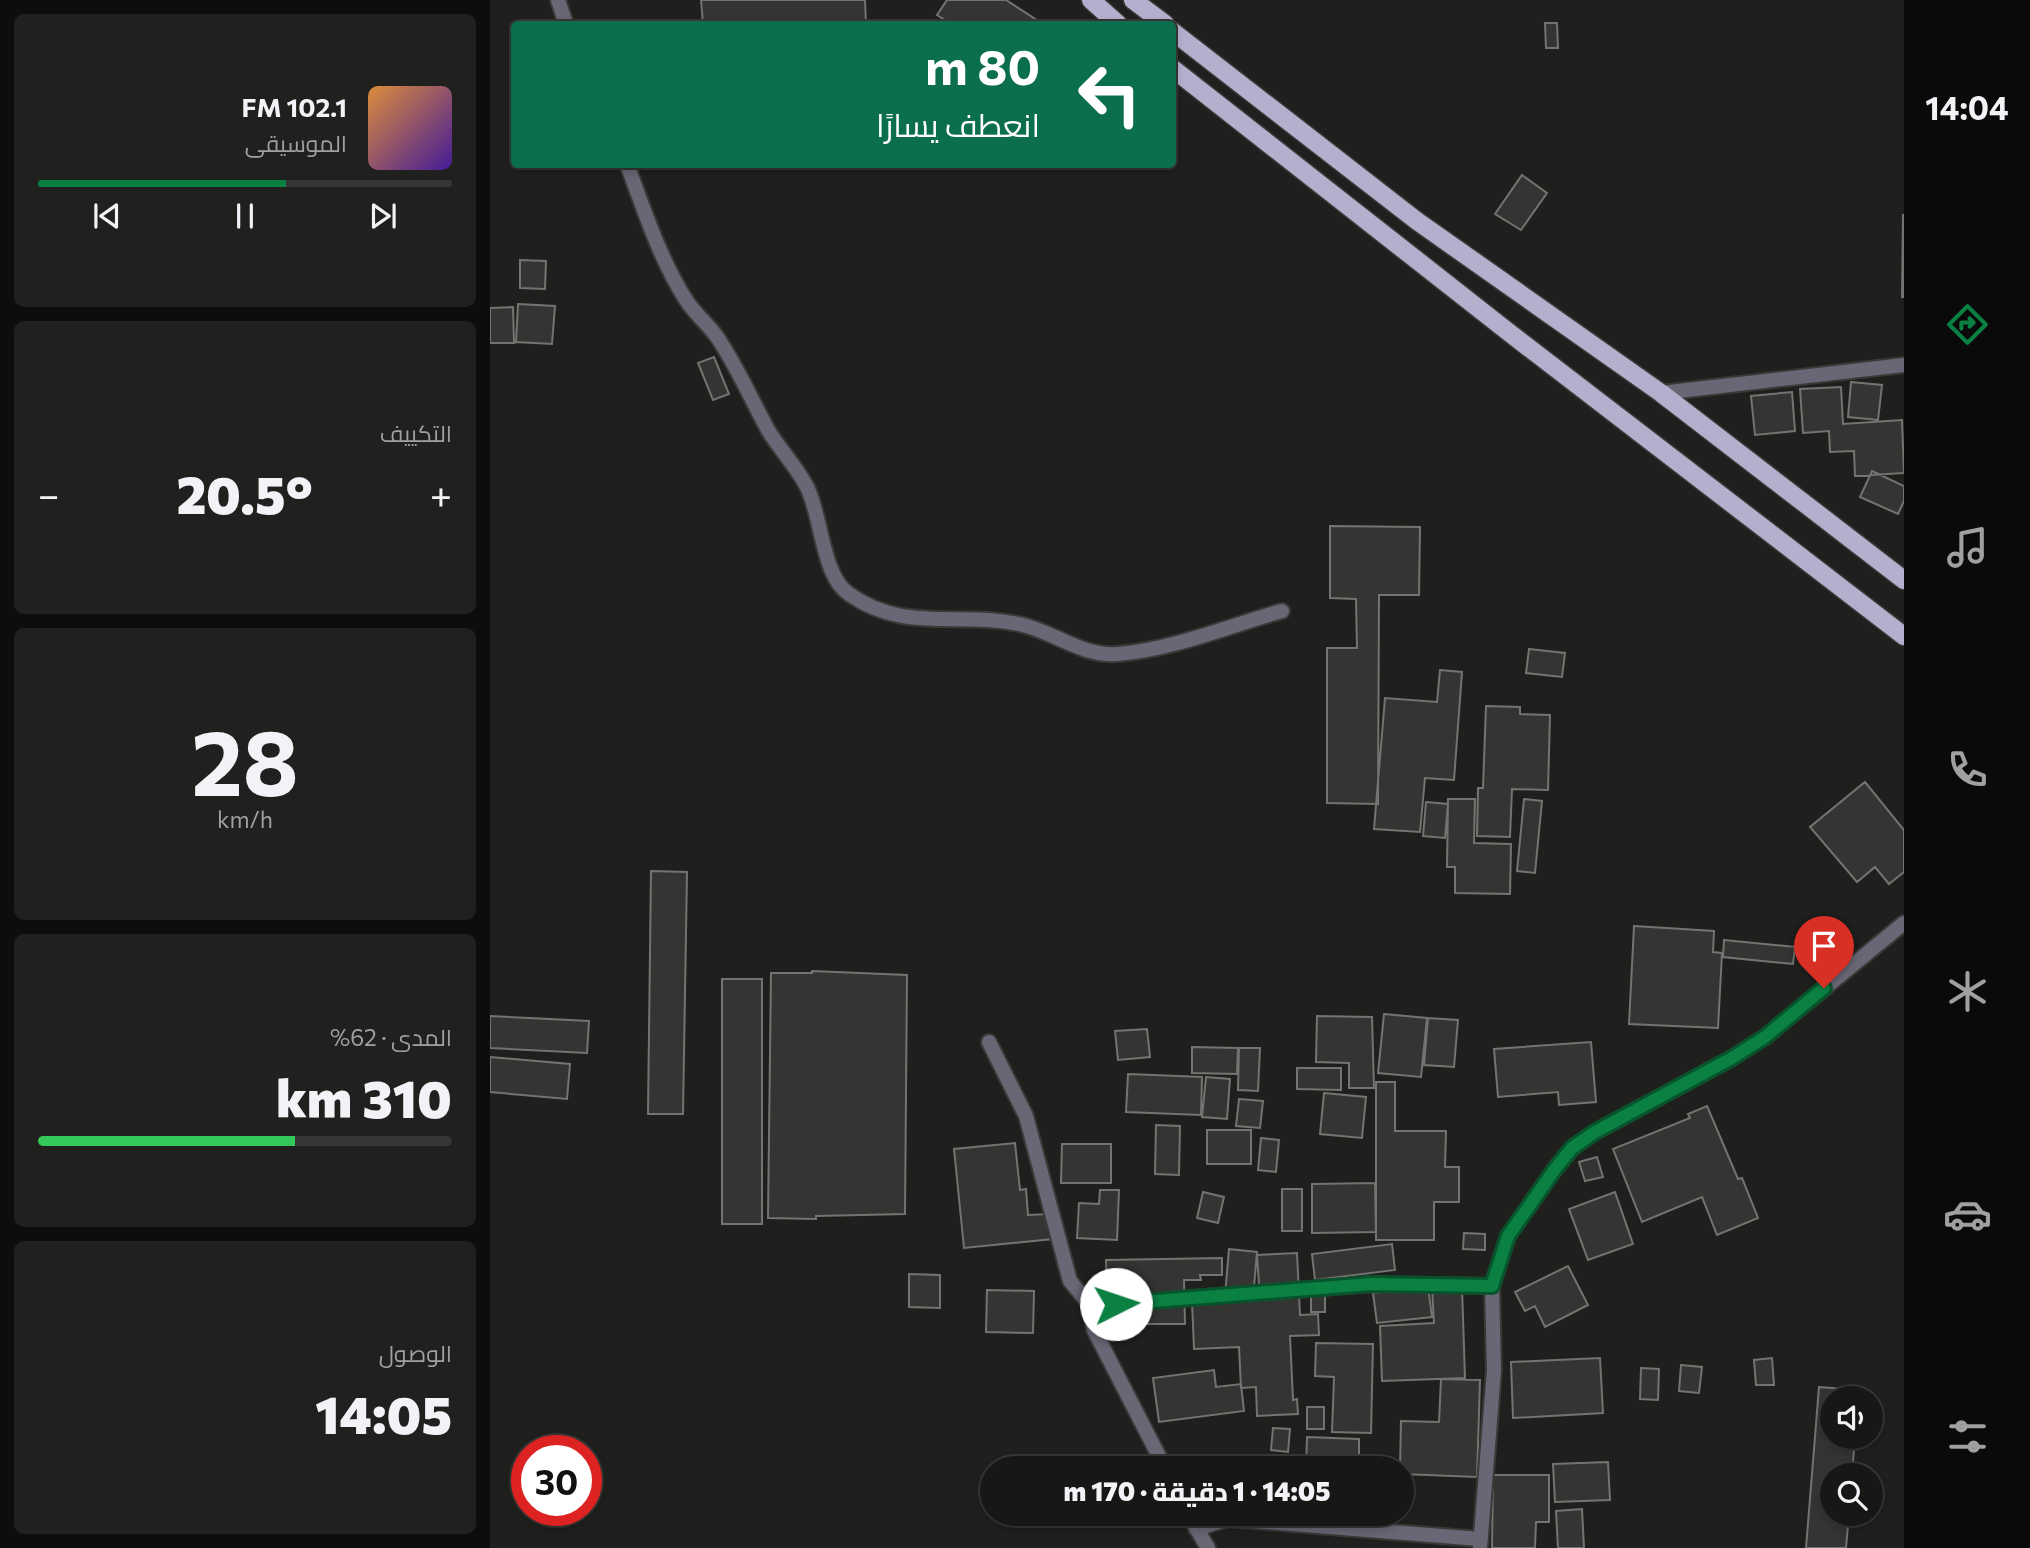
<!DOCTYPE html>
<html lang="ar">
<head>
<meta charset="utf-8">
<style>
  body { margin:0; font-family:Commissioner,Cairo,sans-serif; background:#20211f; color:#f1f3f6; direction:rtl; height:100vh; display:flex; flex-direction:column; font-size:26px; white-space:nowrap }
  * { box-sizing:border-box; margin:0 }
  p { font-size:23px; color:#9ea0a1 }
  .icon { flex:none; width:38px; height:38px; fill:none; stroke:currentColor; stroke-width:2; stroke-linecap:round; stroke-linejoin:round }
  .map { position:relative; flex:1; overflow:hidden; direction:ltr }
  .side { display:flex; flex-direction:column; gap:14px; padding:14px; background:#0d0d0c; width:490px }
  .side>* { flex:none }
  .hud { position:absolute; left:21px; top:21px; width:665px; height:147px; border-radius:7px; box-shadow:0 4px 10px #0003,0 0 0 2px #363735; direction:rtl; background:#0b6e4f; color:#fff; overflow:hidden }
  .tools { position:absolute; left:1330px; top:1386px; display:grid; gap:14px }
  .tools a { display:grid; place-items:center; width:63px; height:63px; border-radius:50%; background:#171816; box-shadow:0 4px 10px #0003,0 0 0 2px #363735; font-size:35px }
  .speed { position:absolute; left:21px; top:1435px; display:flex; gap:14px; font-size:35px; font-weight:700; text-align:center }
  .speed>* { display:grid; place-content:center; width:91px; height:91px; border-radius:50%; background:#171816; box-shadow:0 4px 10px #0003,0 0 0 2px #363735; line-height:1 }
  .speed .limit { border:10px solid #d22; background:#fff; color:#111 }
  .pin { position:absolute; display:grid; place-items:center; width:60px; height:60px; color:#fff; margin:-72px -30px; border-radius:50% 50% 50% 0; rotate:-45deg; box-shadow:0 0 7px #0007 }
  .pin .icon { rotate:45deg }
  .me { position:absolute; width:77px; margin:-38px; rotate:86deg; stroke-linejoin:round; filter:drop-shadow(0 0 5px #0008) }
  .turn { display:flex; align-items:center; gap:24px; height:147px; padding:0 21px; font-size:32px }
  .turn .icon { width:91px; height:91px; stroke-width:2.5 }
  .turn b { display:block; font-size:49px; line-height:60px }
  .big { font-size:52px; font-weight:800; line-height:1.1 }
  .side .widget { flex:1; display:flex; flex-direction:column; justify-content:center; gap:10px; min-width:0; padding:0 24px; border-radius:10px; background:#20211f }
  .side .dial { align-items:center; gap:0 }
  .dial b { font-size:91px; line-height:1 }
  .song { display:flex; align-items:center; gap:21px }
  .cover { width:84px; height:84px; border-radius:10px; background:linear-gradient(135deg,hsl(30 70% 55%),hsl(260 70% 35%)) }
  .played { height:7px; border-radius:4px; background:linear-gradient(90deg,#0b8043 60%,#363735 60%) }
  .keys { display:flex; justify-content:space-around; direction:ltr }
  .heat { display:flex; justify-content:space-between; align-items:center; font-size:38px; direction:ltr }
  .charge { height:10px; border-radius:5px; background:linear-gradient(90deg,#34c759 62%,#363735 0) }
  .trip { position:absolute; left:490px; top:1456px; width:434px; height:70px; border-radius:35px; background:#171816; box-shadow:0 4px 10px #0003,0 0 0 2px #363735; font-weight:800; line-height:70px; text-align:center; direction:rtl }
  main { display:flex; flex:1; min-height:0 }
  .dock { display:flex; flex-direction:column; width:126px; justify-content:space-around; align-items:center; background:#090a09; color:#9ea0a1 }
  .dock .icon { width:49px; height:49px }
  .dock .selected { color:#0b8043 }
  .dock b { font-size:32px; color:#f1f3f6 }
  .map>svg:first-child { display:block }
  .building { fill:#343533; stroke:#737471; stroke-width:2 }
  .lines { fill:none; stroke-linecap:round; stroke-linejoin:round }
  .service-casing { stroke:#393a37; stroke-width:18 }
  .minor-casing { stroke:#393a37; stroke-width:18 }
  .primary-casing { stroke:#393a37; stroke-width:21 }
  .service { stroke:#696675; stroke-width:14 }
  .minor { stroke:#696675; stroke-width:14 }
  .primary { stroke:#b5aecd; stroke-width:18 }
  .route-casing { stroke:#07532c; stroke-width:18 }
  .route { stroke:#0b8043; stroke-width:12 }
</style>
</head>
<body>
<main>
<nav class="dock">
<b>14:04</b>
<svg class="icon selected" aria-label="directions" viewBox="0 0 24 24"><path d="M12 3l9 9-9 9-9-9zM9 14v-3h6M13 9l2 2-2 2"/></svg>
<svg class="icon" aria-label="music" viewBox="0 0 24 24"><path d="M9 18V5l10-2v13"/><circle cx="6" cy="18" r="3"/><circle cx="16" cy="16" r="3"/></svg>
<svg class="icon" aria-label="phone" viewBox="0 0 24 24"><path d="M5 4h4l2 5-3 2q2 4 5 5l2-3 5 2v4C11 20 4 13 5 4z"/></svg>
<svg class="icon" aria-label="climate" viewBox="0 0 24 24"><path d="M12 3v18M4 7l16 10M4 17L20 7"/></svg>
<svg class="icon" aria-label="car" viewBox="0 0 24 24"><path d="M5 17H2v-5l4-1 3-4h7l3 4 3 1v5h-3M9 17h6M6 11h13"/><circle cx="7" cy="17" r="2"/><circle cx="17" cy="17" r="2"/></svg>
<svg class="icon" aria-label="filters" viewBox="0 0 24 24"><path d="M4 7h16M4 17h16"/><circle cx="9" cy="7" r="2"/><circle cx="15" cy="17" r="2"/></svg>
</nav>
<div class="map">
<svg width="1414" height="1548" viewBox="0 0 1414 1548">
  <rect width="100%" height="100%" fill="#1f201d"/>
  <path class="building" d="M211 0H375L376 24H213Z
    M457 0H516L553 24H461L447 15Z
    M1055 23H1067L1068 48H1056Z
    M1032 175 1057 193 1031 230 1005 214Z
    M1413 215H1414V297H1412Z
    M30 260 56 261 55 289 30 288Z
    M28 304 65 306 62 344 26 342Z
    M23 307 24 343H0V308Z
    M224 357 239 394 223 400 208 363Z
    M1361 382 1392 385 1388 420 1358 417Z
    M1351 387 1353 424 1412 420 1414 473 1365 476 1364 451 1340 452 1339 431 1313 433 1310 389Z
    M1302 392 1305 431 1265 435 1261 396Z
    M1382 471 1414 486V501L1408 514 1370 497Z
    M840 526 930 527 929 595H889L888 804 837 803V648H867L866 599 840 598Z
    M1039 649 1075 653 1072 677 1036 673Z
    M950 670 972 672 964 780 935 778 930 832 884 829 895 698 947 702Z
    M996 706 1030 707V714L1060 715 1058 790 1022 789 1020 837 987 836 988 788H993Z
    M1375 782 1414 830V872L1399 884 1385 867 1367 882 1320 827Z
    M958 799H985L984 843 1021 844 1020 894 965 893V867H957Z
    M1034 799 1052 801 1045 873 1027 871Z
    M936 802 958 804 955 838 933 836Z
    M161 871 197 872 193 1114H158Z
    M1144 926 1224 931 1223 952 1232 953 1228 1028 1139 1024Z
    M1234 940 1305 947 1303 964 1233 957Z
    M322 971 417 975 415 1214 326 1216V1219L278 1218 281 973H322Z
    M232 979H272V1224H232Z
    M894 1014 937 1018 931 1077 888 1073Z
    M0 1016 99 1021 97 1053 0 1048Z
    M827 1016 882 1017 884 1088H859V1063L826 1062Z
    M938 1018 968 1020 964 1067 934 1065Z
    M657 1029 660 1057 628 1060 625 1031Z
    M1101 1042 1106 1102 1069 1105 1068 1092 1008 1097 1004 1049Z
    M702 1047 748 1048 747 1074 702 1073Z
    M749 1048H770L768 1091 748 1090Z
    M0 1057 80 1064 77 1099 0 1092Z
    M807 1068H851V1090L807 1089Z
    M638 1074 712 1077 711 1115 636 1112Z
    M716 1077 740 1079 737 1119 712 1117Z
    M886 1082H905V1131H956L955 1167H969V1202H944V1240H886Z
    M834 1093 876 1097 872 1138 830 1134Z
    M749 1099 773 1101 770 1128 746 1126Z
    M1217 1106 1248 1179 1252 1178 1268 1218 1227 1235 1212 1197 1152 1222 1123 1149 1200 1118 1198 1114Z
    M666 1125 690 1126 689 1175 665 1174Z
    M717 1130H761V1164H717Z
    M771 1138 789 1140 786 1172 768 1170Z
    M525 1143 530 1190 536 1189 538 1215 560 1214 563 1239 474 1248 464 1149Z
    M572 1144H621V1183H571Z
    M1107 1157 1113 1177 1095 1181 1089 1162Z
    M885 1183 886 1232 822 1233V1184Z
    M792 1189H812V1231H792Z
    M610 1190H629L627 1240 587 1238 589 1203 609 1204Z
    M713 1192 734 1197 728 1223 707 1218Z
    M1125 1192 1143 1244 1098 1260 1079 1209Z
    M974 1233 995 1234V1250L973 1249Z
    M902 1244 905 1270 825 1280 822 1254Z
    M739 1249 767 1252 763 1298 735 1295Z
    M807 1253 810 1315 828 1314 829 1335 800 1336 803 1400 807 1399 808 1414 767 1416 766 1387 751 1388 749 1347 704 1349 702 1302 770 1299 767 1255Z
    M732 1258V1275H710L711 1280H694L695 1324H635L634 1297H617L616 1260Z
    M1078 1266 1098 1305 1055 1327 1045 1306 1035 1311 1025 1292Z
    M419 1274 450 1275V1308L419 1307Z
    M821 1285H835V1312H821Z
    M938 1286 942 1317 887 1323 883 1293Z
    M972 1287 975 1378 892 1381 890 1326 944 1323 942 1288Z
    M497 1290 544 1291 543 1333 496 1332Z
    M826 1343 883 1344 881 1433 842 1432 844 1377 825 1376Z
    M1110 1358 1113 1413 1023 1418 1021 1362Z
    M1282 1358 1284 1385H1266L1264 1360Z
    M1191 1365 1212 1367 1209 1393 1189 1391Z
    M1151 1368 1169 1369 1168 1400 1150 1399Z
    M724 1370 726 1387 751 1384 754 1411 669 1422 663 1378Z
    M951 1379 990 1380 987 1477 912 1474 910 1468 911 1421 949 1422Z
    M1329 1387 1368 1390V1398H1342V1437H1365L1362 1475H1342V1514H1359L1356 1548H1316Z
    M817 1407H834V1429H817Z
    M783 1428 800 1429 798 1452 781 1450Z
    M817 1437 869 1439V1468H816Z
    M1118 1462 1120 1500 1065 1502 1063 1464Z
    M1003 1475H1059V1522H1046L1045 1548H1002Z
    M1092 1509 1094 1548H1068L1066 1511Z
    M761 1514H817L816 1532 760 1528Z"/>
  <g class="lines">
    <g class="service-casing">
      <path id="service" d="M68 0 76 24
        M137 164C154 210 170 259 196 300 205 314 218 324 227 337 247 366 261 399 278 430 290 450 307 467 317 487 332 517 332 576 359 594 415 634 471 610 533 625 566 633 593 657 628 654 684 649 739 626 792 611"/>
    </g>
    <g class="minor-casing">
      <path id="minor" d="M1171 393 1414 365
        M499 1042 536 1116 580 1281 601 1306 604 1330 675 1468
        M601 1306 881 1284 1002 1286
        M698 1514 718 1548
        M706 1529 738 1519 990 1539
        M990 1548 1004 1370 1002 1286 1018 1236 1065 1169 1082 1148 1105 1132 1242 1058 1275 1037 1414 923"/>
    </g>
    <g class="primary-casing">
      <path id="primary" d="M601 0 628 24
        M643 0 675 24
        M682 31 927 221 1171 393 1414 580
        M682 68 1021 334 1414 636"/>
    </g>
    <use href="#service" class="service"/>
    <use href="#minor" class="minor"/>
    <use href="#primary" class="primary"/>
  </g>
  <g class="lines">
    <g class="route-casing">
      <path id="route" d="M626 1304 881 1284 1002 1286 1018 1236 1065 1169 1082 1148 1105 1132 1242 1058 1275 1037 1334 988"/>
    </g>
    <use href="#route" class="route"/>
  </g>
</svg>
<div class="tools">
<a><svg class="icon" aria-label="sound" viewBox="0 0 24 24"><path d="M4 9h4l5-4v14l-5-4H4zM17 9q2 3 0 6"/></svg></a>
<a><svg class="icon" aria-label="search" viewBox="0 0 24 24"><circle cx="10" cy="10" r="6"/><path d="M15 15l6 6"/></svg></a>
</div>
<div class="speed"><div class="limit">30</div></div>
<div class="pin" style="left:1334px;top:988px;background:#d93025"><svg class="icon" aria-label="arrive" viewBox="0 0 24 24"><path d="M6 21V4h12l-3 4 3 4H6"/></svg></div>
<svg class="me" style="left:626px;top:1304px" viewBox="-20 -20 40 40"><circle r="19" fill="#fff"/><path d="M0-13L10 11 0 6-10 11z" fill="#0b8043"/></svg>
<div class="trip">14:05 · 1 دقيقة · 170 m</div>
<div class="hud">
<div class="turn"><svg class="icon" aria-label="left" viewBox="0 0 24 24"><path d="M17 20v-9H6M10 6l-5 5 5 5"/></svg><div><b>80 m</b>انعطف يسارًا</div></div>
</div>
</div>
<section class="side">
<div class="widget">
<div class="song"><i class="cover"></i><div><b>102.1 FM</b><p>الموسيقى</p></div></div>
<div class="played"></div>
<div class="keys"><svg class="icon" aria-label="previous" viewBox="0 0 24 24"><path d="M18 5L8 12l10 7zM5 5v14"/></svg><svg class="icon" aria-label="pause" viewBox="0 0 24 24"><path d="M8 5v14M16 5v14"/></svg><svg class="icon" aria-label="next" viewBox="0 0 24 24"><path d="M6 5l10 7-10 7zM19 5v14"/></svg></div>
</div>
<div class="widget"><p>التكييف</p>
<div class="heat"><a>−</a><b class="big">20.5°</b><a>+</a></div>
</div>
<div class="widget dial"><b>28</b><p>km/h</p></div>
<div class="widget"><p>المدى · 62%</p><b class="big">310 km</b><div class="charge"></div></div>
<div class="widget"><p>الوصول</p><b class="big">14:05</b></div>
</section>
</main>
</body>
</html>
